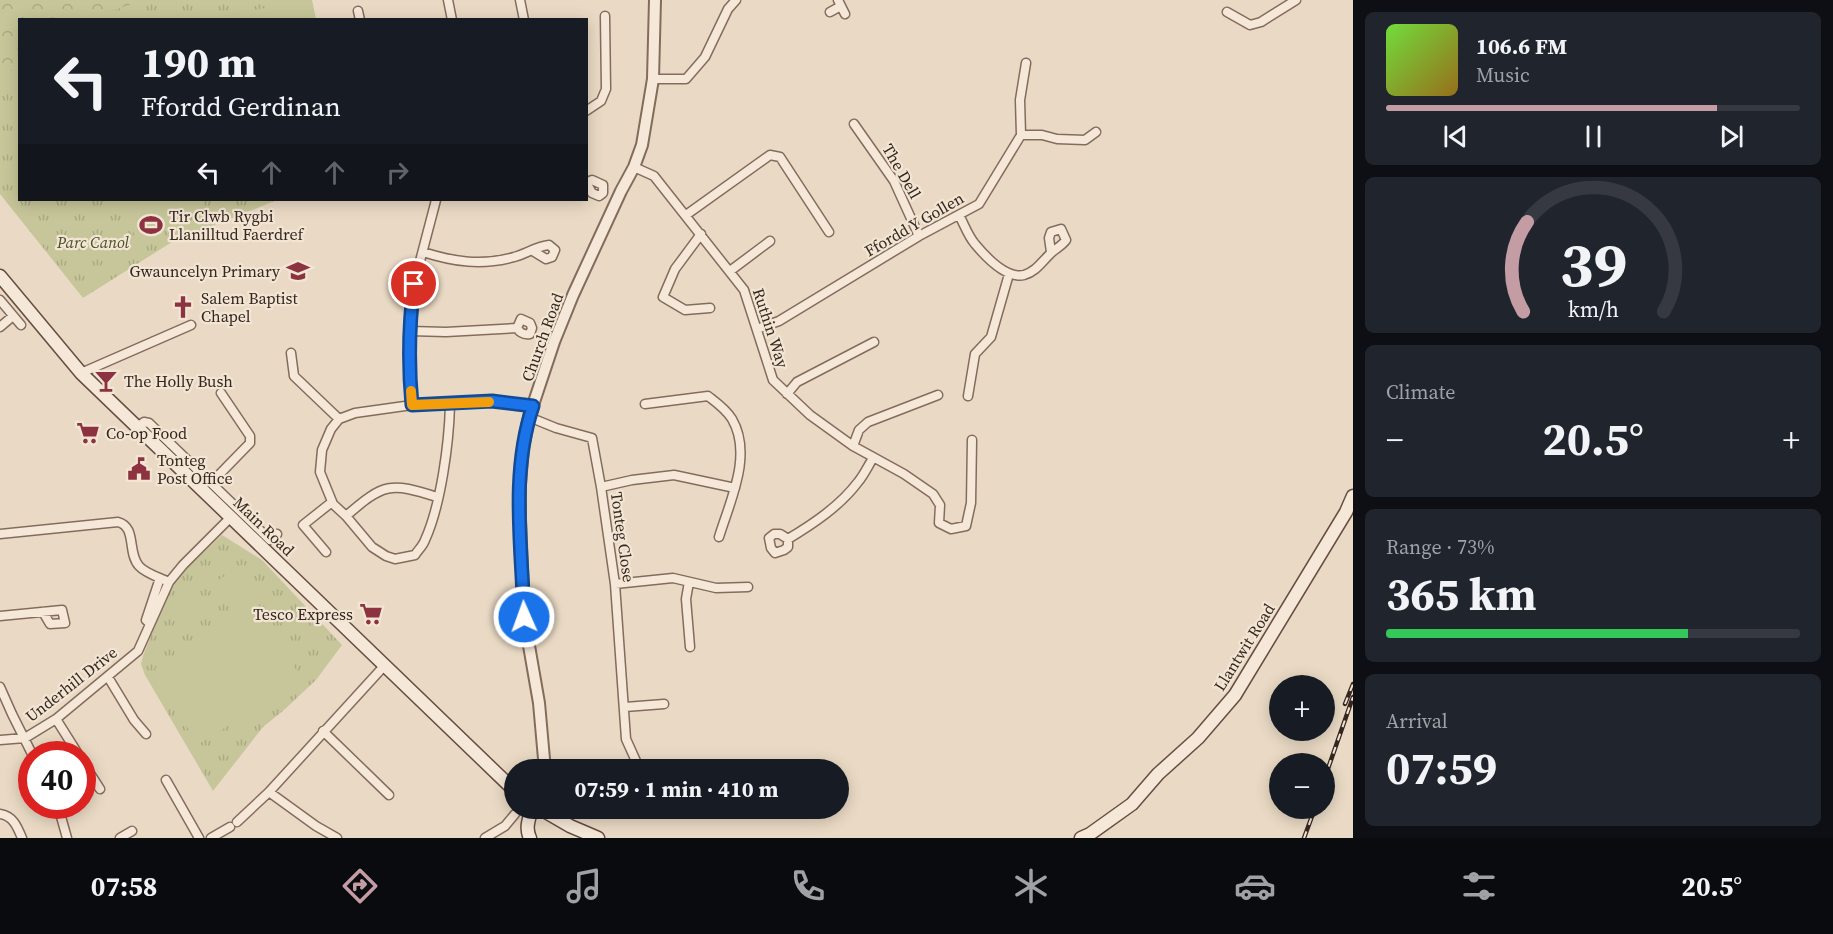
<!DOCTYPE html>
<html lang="en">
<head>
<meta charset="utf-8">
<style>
  body { margin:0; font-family:"Source Serif 4",serif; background:#20242c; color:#f1f3f6; height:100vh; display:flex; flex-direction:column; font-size:22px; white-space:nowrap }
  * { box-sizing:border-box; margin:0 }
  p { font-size:20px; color:#9ea1a6 }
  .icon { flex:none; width:33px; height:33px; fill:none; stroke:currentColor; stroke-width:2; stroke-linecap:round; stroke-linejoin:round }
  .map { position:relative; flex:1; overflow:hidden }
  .drawer { display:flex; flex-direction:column; gap:12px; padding:12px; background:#0d0f14; width:480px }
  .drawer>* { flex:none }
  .guide { position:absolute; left:18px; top:18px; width:570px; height:183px; border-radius:0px; box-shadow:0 3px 15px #0003; background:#171b24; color:#f1f3f6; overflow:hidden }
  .buttons { position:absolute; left:1269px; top:675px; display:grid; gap:12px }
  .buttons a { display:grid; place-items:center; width:66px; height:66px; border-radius:50%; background:#171b24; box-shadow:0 3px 15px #0003; font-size:30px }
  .speed { position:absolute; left:18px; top:741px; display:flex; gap:12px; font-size:30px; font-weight:700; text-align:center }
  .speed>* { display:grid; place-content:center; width:78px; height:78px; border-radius:50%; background:#171b24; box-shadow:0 3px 15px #0003; line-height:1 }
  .speed .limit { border:9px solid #d22; background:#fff; color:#111 }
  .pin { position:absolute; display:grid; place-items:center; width:51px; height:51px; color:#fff; margin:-26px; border:3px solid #fff; border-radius:50%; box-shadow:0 2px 6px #0007 }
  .me { position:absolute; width:66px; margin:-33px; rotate:358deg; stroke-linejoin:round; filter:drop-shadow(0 0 4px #0008) }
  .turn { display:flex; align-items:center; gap:21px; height:126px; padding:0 24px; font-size:27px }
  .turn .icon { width:78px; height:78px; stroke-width:2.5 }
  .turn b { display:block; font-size:42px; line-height:51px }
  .lanes { display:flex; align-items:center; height:57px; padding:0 24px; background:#0003; justify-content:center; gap:30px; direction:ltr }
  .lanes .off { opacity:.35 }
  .big { font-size:45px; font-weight:700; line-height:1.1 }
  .drawer .tile { flex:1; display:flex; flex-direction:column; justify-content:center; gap:9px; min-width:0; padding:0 21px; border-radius:9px; background:#20242c }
  .drawer .dial { align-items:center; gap:0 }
  .dial svg { height:156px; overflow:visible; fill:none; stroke:#363941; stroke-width:7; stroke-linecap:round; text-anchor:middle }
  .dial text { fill:#f1f3f6; stroke:none }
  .song { display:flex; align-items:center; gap:18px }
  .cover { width:72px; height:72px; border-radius:9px; background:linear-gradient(135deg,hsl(100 70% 55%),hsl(40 70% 35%)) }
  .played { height:6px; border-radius:3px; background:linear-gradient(90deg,#c49ca4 80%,#363941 80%) }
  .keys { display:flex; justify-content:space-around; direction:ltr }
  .heat { display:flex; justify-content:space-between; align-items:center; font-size:33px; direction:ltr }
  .charge { height:9px; border-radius:4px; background:linear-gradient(90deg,#34c759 73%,#363941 0) }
  .trip { position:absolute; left:504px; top:759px; width:345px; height:60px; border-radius:30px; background:#171b24; box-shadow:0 3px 15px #0003; font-weight:700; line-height:60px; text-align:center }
  .menu { display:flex; height:96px; justify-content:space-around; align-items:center; background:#090b0e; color:#9ea1a6 }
  .menu .icon { width:42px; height:42px }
  .menu .current { color:#c49ca4 }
  .menu b { font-size:27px; color:#f1f3f6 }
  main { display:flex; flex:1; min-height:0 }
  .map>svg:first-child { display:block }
  .grass { fill:url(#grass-tufts) }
  .forest { fill:url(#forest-crowns) }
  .pitch { fill:#c7c69a }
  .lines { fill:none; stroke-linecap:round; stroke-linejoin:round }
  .minor-casing { stroke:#846c5d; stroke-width:11 }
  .tertiary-casing { stroke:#846c5d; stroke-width:14 }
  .secondary-casing { stroke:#654d40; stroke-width:15 }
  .minor { stroke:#f6e8d8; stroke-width:8 }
  .tertiary { stroke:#f6e8d8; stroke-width:10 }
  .secondary { stroke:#f6e8d8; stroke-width:12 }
  .rail-casing { stroke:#35271f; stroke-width:4.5 }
  .rail { stroke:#f2e5d4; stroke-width:2; stroke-dasharray:7; stroke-linecap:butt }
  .route-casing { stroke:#114b97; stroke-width:15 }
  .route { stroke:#1a73e8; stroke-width:10 }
  .slow { stroke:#f59e0b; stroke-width:10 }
  .labels { text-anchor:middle; stroke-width:4.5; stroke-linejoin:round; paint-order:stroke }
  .street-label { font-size:16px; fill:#35271f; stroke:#f2e5d4 }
  .poi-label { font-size:16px; fill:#35271f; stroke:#f2e5d4; text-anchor:start }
  .park-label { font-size:16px; font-style:italic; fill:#4b5028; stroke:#f2e5d4 }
</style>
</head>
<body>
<main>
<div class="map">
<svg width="1353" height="838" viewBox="0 0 1353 838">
  <defs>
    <pattern id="grass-tufts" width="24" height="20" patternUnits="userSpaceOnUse" patternTransform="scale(1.5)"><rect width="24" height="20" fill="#c7c69a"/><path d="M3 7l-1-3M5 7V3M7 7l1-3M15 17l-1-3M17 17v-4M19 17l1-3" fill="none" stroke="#acaa84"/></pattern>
    <pattern id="forest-crowns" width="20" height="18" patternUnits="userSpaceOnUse" patternTransform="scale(1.5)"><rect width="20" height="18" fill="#c7c69a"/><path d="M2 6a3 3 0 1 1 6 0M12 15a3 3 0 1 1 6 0" fill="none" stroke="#acaa84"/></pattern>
  </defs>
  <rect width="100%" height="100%" fill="#eadac5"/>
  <path class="grass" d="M0 0H312L316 19 20 20V200H277L172 242 83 298 0 194Z
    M222 535 262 560 342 645 316 680 284 710 263 727 213 791 145 675 141 664 143 656 165 600 178 577Z"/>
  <path class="forest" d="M0 0H145L114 10 76 13 73 9 58 19 20 20 19 66 0 75Z"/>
  <path class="pitch" d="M301 1 305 19H208Z
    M120 200H202L206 209 137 241Z
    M243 564 265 598 235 617 214 583Z
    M193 591 205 604 182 627 170 614Z
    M258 604 302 680 197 745 155 668Z"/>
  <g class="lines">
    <g class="minor-casing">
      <path id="minor" d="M448 0 452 20
        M520 0 524 20
        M838 0 845 14
        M358 11 360 20
        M830 12 841 6
        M1227 12 1250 25 1261 22 1296 0
        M653 79H686L705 57 728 9 736 0
        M586 111 601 101 606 89 605 16
        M854 124 894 181 919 236
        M1021 135 1020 100 1026 63
        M634 167 654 176 744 290 773 380 810 415 853 446 904 474 933 494 940 505 939 523 951 529 966 526 971 503 972 440
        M586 183 592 180 603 185V193L599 196 592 193 587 184
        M686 215 770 155 780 157 829 232
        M959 215C964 224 968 236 975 244 985 256 1006 279 1024 275 1035 272 1041 263 1049 255 1054 249 1061 247 1066 240L1061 229 1051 232 1049 238 1051 252
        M701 234 675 269 663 297 685 310 710 308
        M423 252C454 262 482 266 514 257 526 254 537 246 549 245L555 250 552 257 546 259 533 251
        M730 271 770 241
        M0 300 21 325
        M0 327 13 316
        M757 329 779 321 919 236 979 204 1021 135H1042L1057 139 1085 140 1096 132
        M410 331 446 332 517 328 521 319 530 323 532 328 530 334C523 335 520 333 517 328
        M291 353 294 376 339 419
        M81 373 191 325
        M787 394 797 382 874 342
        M968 396 975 354 991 337 1009 274
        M645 404 708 396C717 403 726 409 732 419 753 455 730 501 719 537
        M412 405 409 372 411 305 414 284 436 200
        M450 405C449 443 441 505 425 540 423 546 418 550 415 555L395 559 386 556 372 547 346 516 333 504 320 472 322 450 331 429 339 419 355 413 412 405H450L491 401 533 406
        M529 417 556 428 592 438 601 487 615 584 626 739 640 770
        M137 427 144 422 149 423 270 540 277 534
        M853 446 859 430 868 422 938 395
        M211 483 250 443V436L221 393
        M601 487 632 480 674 475 735 488
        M346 516C384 483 390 482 437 497
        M0 534 118 522C137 527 127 553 139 566 145 573 160 578 169 582
        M788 539 780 534H774L769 538 771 548 775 553 784 550 788 547V539C813 524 840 506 858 482 864 475 868 466 873 458
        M326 552 303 525 332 502
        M689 582 686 599 690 647
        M615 584 673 578 716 588 748 587
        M0 616 62 610 65 623 50 624 43 612
        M150 624 146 620 160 578
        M108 677 134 720 146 734
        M0 687 12 714 32 754
        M625 707 664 704
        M56 719 78 754
        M323 731 389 795
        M0 740 25 738 56 719 138 651 169 582 183 565 231 517
        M82 761 100 789
        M166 780 199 838
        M269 792 316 826 337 838
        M58 806 67 838
        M668 808 670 811
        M0 814C13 816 17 826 22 838
        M237 822 269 792 385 665
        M120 838 132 831
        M211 838 230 827
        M485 838 505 826 515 814"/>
    </g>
    <g class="tertiary-casing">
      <path id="tertiary" d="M545 770 539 703 524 617 520 519V484L523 448 529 417 554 342 573 295 621 191 634 167 642 145 653 79 655 0"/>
    </g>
    <g class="secondary-casing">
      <path id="secondary" d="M0 276 81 373 514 790
        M539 808 570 826 598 838
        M530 838C525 828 529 819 532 808
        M1081 838 1090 834 1132 804 1158 774 1198 738 1235 695 1346 512 1353 496"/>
    </g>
    <use href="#minor" class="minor"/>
    <use href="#tertiary" class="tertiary"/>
    <use href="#secondary" class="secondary"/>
    <g class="rail-casing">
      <path id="rail" d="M1345 704 1353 684
        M1324 780 1353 697
        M1304 838 1315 808"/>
    </g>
    <use href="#rail" class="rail"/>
  </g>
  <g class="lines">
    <g class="route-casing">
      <path id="route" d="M414 284C409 324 408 364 412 405L492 401 533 406C510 473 522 548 524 617"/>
    </g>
    <use href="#route" class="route"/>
    <path class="slow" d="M411 391 412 405 489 402"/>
  </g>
  <defs>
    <g id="stadium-bare" transform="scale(1.8)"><path d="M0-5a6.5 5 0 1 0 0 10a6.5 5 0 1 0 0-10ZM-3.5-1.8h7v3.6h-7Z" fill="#8d3240" stroke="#f2e5d4" stroke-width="2.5" paint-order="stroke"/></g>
    <g id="school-bare" transform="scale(1.8)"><path d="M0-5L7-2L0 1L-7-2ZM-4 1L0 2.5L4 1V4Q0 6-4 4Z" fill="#8d3240" stroke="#f2e5d4" stroke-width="2.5" paint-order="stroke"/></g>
    <g id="church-bare" transform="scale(1.8)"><path d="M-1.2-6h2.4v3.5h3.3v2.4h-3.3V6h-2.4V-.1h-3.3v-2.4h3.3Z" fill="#8d3240" stroke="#f2e5d4" stroke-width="2.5" paint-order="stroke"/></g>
    <g id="bar-bare" transform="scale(1.8)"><path d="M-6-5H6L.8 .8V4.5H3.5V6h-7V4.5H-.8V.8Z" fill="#8d3240" stroke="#f2e5d4" stroke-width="2.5" paint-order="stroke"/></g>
    <g id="supermarket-bare" transform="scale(1.8)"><path d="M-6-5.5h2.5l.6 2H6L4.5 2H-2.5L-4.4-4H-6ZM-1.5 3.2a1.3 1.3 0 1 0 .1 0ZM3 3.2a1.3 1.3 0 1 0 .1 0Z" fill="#8d3240" stroke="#f2e5d4" stroke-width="2.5" paint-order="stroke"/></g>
    <g id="civic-bare" transform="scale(1.8)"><path d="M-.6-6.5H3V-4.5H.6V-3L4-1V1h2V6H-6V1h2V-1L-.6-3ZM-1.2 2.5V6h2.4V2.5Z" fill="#8d3240" stroke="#f2e5d4" stroke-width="2.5" paint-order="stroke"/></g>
  </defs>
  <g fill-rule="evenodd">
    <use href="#stadium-bare" x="151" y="225"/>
    <use href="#school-bare" x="298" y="271"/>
    <use href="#church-bare" x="183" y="307"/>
    <use href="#bar-bare" x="106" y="381"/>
    <use href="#supermarket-bare" x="88" y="433"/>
    <use href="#civic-bare" x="139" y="469"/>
    <use href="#supermarket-bare" x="371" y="614"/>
  </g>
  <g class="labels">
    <g class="street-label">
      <text transform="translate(902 171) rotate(60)" y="6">The Dell</text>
      <text transform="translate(914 224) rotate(-30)" y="6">Ffordd Y Gollen</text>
      <text transform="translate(771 328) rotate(72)" y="6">Ruthin Way</text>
      <text transform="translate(542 337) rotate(-70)" y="6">Church Road</text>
      <text transform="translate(264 526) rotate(44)" y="6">Main Road</text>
      <text transform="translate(623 537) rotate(82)" y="6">Tonteg Close</text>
      <text transform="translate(1244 647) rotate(-58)" y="6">Llantwit Road</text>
      <text transform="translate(71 684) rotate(-38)" y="6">Underhill Drive</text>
    </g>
    <g class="poi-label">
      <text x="169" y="222">Tir Clwb Rygbi<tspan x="169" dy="18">Llanilltud Faerdref</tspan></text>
      <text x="280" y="277" text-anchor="end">Gwauncelyn Primary</text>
      <text x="201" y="304">Salem Baptist<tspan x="201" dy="18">Chapel</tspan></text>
      <text x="124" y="387">The Holly Bush</text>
      <text x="106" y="439">Co-op Food</text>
      <text x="157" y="466">Tonteg<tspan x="157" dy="18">Post Office</tspan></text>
      <text x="353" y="620" text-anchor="end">Tesco Express</text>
    </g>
    <g class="park-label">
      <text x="93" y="248">Parc Canol</text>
    </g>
  </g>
</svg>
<div class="buttons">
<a>+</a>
<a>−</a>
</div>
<div class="speed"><div class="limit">40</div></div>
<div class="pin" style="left:414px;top:284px;background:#d93025"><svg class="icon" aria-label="arrive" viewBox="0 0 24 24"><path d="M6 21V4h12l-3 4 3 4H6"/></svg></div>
<svg class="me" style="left:524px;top:617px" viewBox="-20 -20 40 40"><circle r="17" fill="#1a73e8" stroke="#fff" stroke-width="3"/><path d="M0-11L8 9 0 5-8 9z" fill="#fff"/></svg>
<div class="trip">07:59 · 1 min · 410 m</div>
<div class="guide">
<div class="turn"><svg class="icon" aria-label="left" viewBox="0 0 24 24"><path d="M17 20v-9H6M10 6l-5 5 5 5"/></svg><div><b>190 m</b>Ffordd Gerdinan</div></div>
<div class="lanes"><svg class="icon" aria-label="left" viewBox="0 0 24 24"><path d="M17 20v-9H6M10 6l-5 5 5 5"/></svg><svg class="icon off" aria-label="ahead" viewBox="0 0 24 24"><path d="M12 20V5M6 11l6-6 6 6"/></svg><svg class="icon off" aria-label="ahead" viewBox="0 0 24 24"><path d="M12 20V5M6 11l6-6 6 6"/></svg><svg class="icon off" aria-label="right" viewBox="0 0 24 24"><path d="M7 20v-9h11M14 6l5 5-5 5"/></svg></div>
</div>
</div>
<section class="drawer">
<div class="tile">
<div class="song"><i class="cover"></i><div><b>106.6 FM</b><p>Music</p></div></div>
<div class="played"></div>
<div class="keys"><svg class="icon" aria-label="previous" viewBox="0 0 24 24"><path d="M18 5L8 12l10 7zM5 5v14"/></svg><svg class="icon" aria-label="pause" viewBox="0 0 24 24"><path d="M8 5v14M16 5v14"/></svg><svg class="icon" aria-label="next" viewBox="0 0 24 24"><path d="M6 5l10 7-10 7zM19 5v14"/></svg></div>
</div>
<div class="tile dial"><svg viewBox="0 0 100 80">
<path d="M14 69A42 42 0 1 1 86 69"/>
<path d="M14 69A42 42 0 0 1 16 23" stroke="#c49ca4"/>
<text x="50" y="56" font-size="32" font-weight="700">39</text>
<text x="50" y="72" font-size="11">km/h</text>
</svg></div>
<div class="tile"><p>Climate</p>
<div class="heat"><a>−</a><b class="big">20.5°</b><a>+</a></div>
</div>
<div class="tile"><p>Range · 73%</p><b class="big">365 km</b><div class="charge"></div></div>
<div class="tile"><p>Arrival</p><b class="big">07:59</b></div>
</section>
</main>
<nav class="menu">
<b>07:58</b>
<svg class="icon current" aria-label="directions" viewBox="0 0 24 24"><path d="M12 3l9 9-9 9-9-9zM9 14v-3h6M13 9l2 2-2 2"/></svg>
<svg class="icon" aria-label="music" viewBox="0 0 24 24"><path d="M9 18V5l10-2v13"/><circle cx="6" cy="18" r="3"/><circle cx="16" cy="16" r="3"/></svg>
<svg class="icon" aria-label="phone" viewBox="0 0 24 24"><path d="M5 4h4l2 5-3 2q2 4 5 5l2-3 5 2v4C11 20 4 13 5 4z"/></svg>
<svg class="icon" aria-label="climate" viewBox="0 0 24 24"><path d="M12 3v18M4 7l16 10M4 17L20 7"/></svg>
<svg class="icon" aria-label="car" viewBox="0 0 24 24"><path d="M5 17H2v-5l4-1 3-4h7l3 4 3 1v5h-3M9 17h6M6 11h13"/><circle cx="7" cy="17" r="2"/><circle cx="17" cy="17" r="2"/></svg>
<svg class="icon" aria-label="filters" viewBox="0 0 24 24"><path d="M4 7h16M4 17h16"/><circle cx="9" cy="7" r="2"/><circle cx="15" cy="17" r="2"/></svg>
<b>20.5°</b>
</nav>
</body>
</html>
